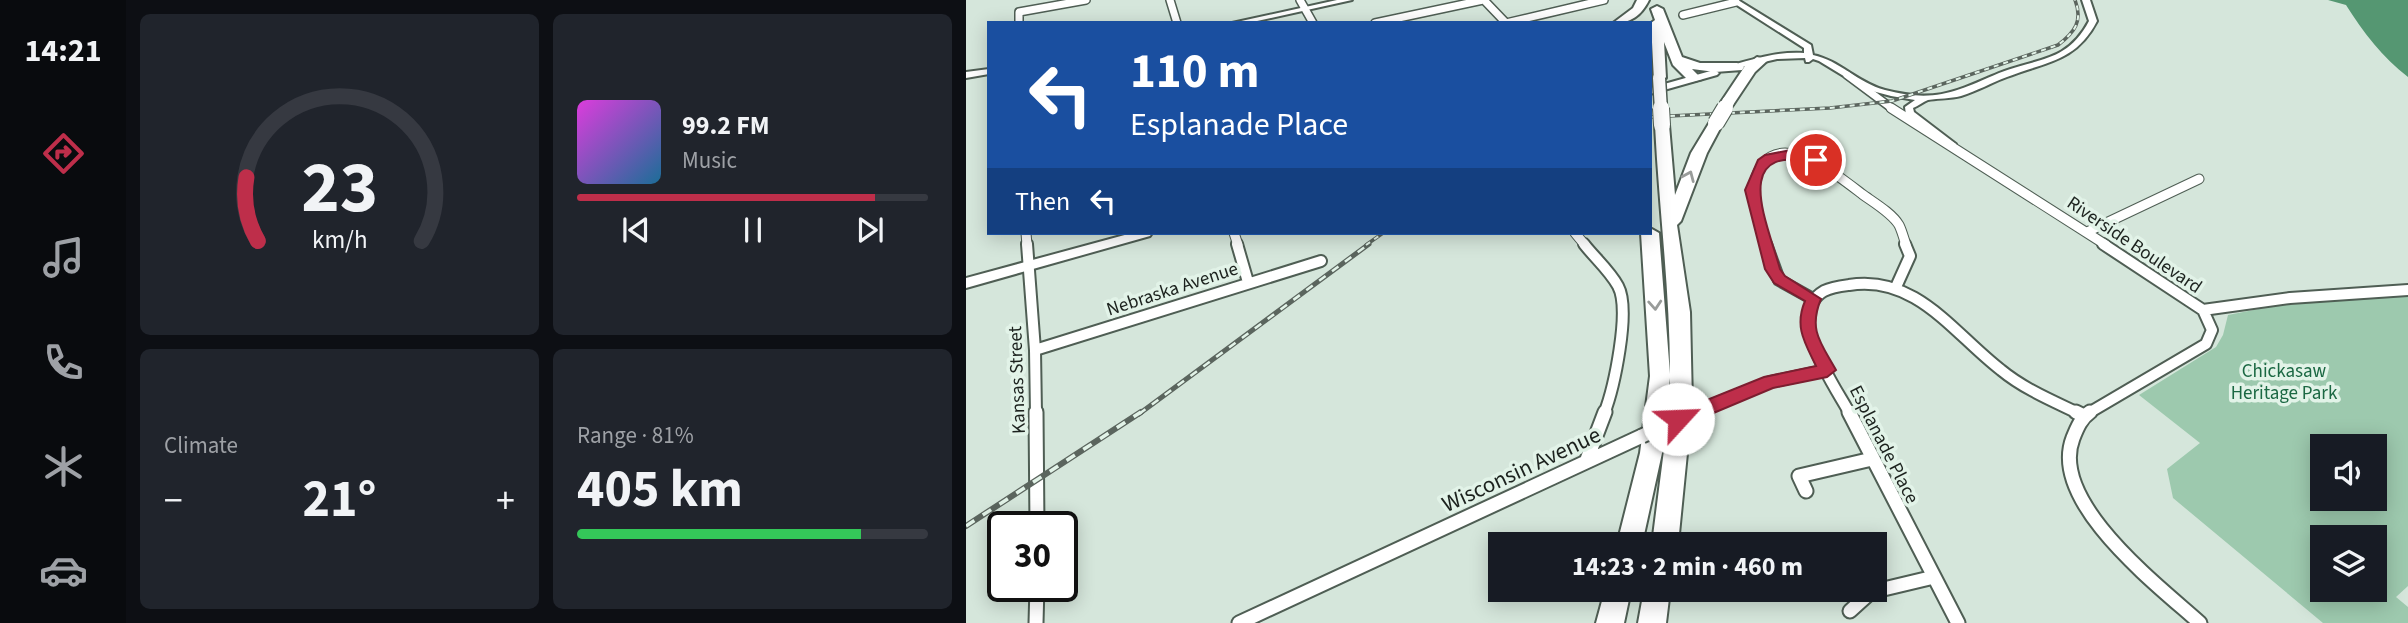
<!DOCTYPE html>
<html lang="en">
<head>
<meta charset="utf-8">
<style>
  body { margin:0; font-family:"Source Sans 3",sans-serif; background:#20242c; color:#f1f3f6; height:100vh; display:flex; flex-direction:column; font-size:26px; white-space:nowrap }
  * { box-sizing:border-box; margin:0 }
  p { font-size:23px; color:#9ea1a6 }
  .icon { flex:none; width:38px; height:38px; fill:none; stroke:currentColor; stroke-width:2; stroke-linecap:round; stroke-linejoin:round }
  .map { position:relative; flex:1; overflow:hidden }
  .drawer { display:flex; flex-direction:column; gap:14px; padding:14px; background:#0d0f14; width:840px }
  .drawer>* { flex:none }
  .top-card { position:absolute; left:21px; top:21px; width:665px; height:214px; border-radius:0px; box-shadow:0 4px 18px #0003; background:#1a4fa0; color:#fff; overflow:hidden }
  .fabs { position:absolute; left:1344px; top:434px; display:grid; gap:14px }
  .fabs a { display:grid; place-items:center; width:77px; height:77px; border-radius:0px; background:#171b24; box-shadow:0 4px 18px #0003; font-size:35px }
  .speed { position:absolute; left:21px; top:511px; display:flex; gap:14px; font-size:35px; font-weight:700; text-align:center }
  .speed>* { display:grid; place-content:center; width:91px; height:91px; border-radius:50%; background:#171b24; box-shadow:0 4px 18px #0003; line-height:1 }
  .speed .limit { border:4px solid #111; border-radius:10px; background:#fff; color:#111 }
  .pin { position:absolute; display:grid; place-items:center; width:60px; height:60px; color:#fff; margin:-30px; border:4px solid #fff; border-radius:50%; box-shadow:0 2px 7px #0007 }
  .me { position:absolute; width:77px; margin:-38px; rotate:65deg; stroke-linejoin:round; filter:drop-shadow(0 0 5px #0008) }
  .turn { display:flex; align-items:center; gap:24px; height:147px; padding:0 28px; font-size:32px }
  .turn .icon { width:91px; height:91px; stroke-width:2.5 }
  .turn b { display:block; font-size:49px; line-height:60px }
  .then { display:flex; align-items:center; height:66px; padding:0 28px; background:#0003; gap:14px; font-size:26px }
  .big { font-size:52px; font-weight:700; line-height:1.1 }
  .drawer .widget { flex:1; display:flex; flex-direction:column; justify-content:center; gap:10px; min-width:0; padding:0 24px; border-radius:10px; background:#20242c }
  .drawer .dial { align-items:center; gap:0 }
  .dial svg { height:182px; overflow:visible; fill:none; stroke:#363941; stroke-width:7; stroke-linecap:round; text-anchor:middle }
  .dial text { fill:#f1f3f6; stroke:none }
  .song { display:flex; align-items:center; gap:21px }
  .cover { width:84px; height:84px; border-radius:10px; background:linear-gradient(135deg,hsl(300 70% 55%),hsl(200 70% 35%)) }
  .played { height:7px; border-radius:4px; background:linear-gradient(90deg,#be2e4a 85%,#363941 85%) }
  .keys { display:flex; justify-content:space-around; direction:ltr }
  .heat { display:flex; justify-content:space-between; align-items:center; font-size:38px; direction:ltr }
  .charge { height:10px; border-radius:5px; background:linear-gradient(90deg,#34c759 81%,#363941 0) }
  .drawer .tiles { flex:1; display:grid; gap:14px; grid-template-columns:repeat(2,1fr) }
  .trip { position:absolute; left:522px; top:532px; width:399px; height:70px; border-radius:0px; background:#171b24; box-shadow:0 4px 18px #0003; font-weight:700; line-height:70px; text-align:center }
  main { display:flex; flex:1; min-height:0 }
  .tabs { display:flex; flex-direction:column; width:126px; justify-content:space-around; align-items:center; background:#090b0e; color:#9ea1a6 }
  .tabs .icon { width:49px; height:49px }
  .tabs .current { color:#be2e4a }
  .tabs b { font-size:32px; color:#f1f3f6 }
  .map>svg:first-child { display:block }
  .green { fill:#9dc9ae; fill-rule:evenodd }
  .water { fill:#559772 }
  .lines { fill:none; stroke-linecap:round; stroke-linejoin:round }
  .minor-far3-casing { stroke:#4f5e54; stroke-width:10 }
  .minor-far2-casing { stroke:#4f5e54; stroke-width:11 }
  .minor-far1-casing { stroke:#4f5e54; stroke-width:14 }
  .minor-casing { stroke:#4f5e54; stroke-width:17 }
  .tertiary-casing { stroke:#4f5e54; stroke-width:4 }
  .secondary-casing { stroke:#4f5e54; stroke-width:4 }
  .motorway-casing { stroke:#4f5e54; stroke-width:4 }
  .minor-far3 { stroke:#fff; stroke-width:7 }
  .minor-far2 { stroke:#fff; stroke-width:9 }
  .minor-far1 { stroke:#fff; stroke-width:10 }
  .minor { stroke:#fff; stroke-width:13 }
  .tertiary { fill:#fff; fill-rule:evenodd }
  .secondary { fill:#fff; fill-rule:evenodd }
  .motorway { fill:#fff; fill-rule:evenodd }
  .rail-far2-casing { stroke:#5b655e; stroke-width:3.5 }
  .rail-far1-casing { stroke:#5b655e; stroke-width:5 }
  .rail-casing { stroke:#5b655e; stroke-width:6 }
  .rail-far2 { stroke:#e2f3e8; stroke-width:2; stroke-dasharray:5; stroke-linecap:butt }
  .rail-far1 { stroke:#e2f3e8; stroke-width:2.5; stroke-dasharray:8; stroke-linecap:butt }
  .rail { stroke:#e2f3e8; stroke-width:3.5; stroke-dasharray:10; stroke-linecap:butt }
  .minor-bridge-far1-casing { stroke:#4f5e54; stroke-width:14; stroke-linecap:butt }
  .minor-bridge-casing { stroke:#4f5e54; stroke-width:17; stroke-linecap:butt }
  .motorway-bridge-far1-casing { stroke:#4f5e54; stroke-width:15; stroke-linecap:butt }
  .motorway-bridge-casing { stroke:#4f5e54; stroke-width:18; stroke-linecap:butt }
  .minor-bridge-far1 { stroke:#fff; stroke-width:10 }
  .minor-bridge { stroke:#fff; stroke-width:13 }
  .motorway-bridge-far1 { stroke:#fff; stroke-width:12 }
  .motorway-bridge { stroke:#fff; stroke-width:16 }
  .oneway { stroke:#999c9a }
  .route { fill:#be2e4a; stroke:#7c1e30; stroke-width:2 }
  .labels { text-anchor:middle; stroke-width:7; stroke-linejoin:round; paint-order:stroke }
  .street-label { font-size:19px; fill:#1c221e; stroke:#e2f3e8 }
  .park-label { font-size:19px; fill:#1b6843; stroke:#e2f3e8 }
  .near-street-label { font-size:23px; fill:#1c221e; stroke:#e2f3e8 }
</style>
</head>
<body>
<main>
<nav class="tabs">
<b>14:21</b>
<svg class="icon current" aria-label="directions" viewBox="0 0 24 24"><path d="M12 3l9 9-9 9-9-9zM9 14v-3h6M13 9l2 2-2 2"/></svg>
<svg class="icon" aria-label="music" viewBox="0 0 24 24"><path d="M9 18V5l10-2v13"/><circle cx="6" cy="18" r="3"/><circle cx="16" cy="16" r="3"/></svg>
<svg class="icon" aria-label="phone" viewBox="0 0 24 24"><path d="M5 4h4l2 5-3 2q2 4 5 5l2-3 5 2v4C11 20 4 13 5 4z"/></svg>
<svg class="icon" aria-label="climate" viewBox="0 0 24 24"><path d="M12 3v18M4 7l16 10M4 17L20 7"/></svg>
<svg class="icon" aria-label="car" viewBox="0 0 24 24"><path d="M5 17H2v-5l4-1 3-4h7l3 4 3 1v5h-3M9 17h6M6 11h13"/><circle cx="7" cy="17" r="2"/><circle cx="17" cy="17" r="2"/></svg>
</nav>
<section class="drawer">
<div class="tiles">
<div class="widget dial"><svg viewBox="0 0 100 80">
<path d="M14 69A42 42 0 1 1 86 69"/>
<path d="M14 69A42 42 0 0 1 9 41" stroke="#be2e4a"/>
<text x="50" y="56" font-size="32" font-weight="700">23</text>
<text x="50" y="72" font-size="11">km/h</text>
</svg></div>
<div class="widget">
<div class="song"><i class="cover"></i><div><b>99.2 FM</b><p>Music</p></div></div>
<div class="played"></div>
<div class="keys"><svg class="icon" aria-label="previous" viewBox="0 0 24 24"><path d="M18 5L8 12l10 7zM5 5v14"/></svg><svg class="icon" aria-label="pause" viewBox="0 0 24 24"><path d="M8 5v14M16 5v14"/></svg><svg class="icon" aria-label="next" viewBox="0 0 24 24"><path d="M6 5l10 7-10 7zM19 5v14"/></svg></div>
</div>
<div class="widget"><p>Climate</p>
<div class="heat"><a>−</a><b class="big">21°</b><a>+</a></div>
</div>
<div class="widget"><p>Range · 81%</p><b class="big">405 km</b><div class="charge"></div></div>
</div>
</section>
<div class="map">
<svg width="1442" height="623" viewBox="0 0 1442 623">
  <rect width="100%" height="100%" fill="#d5e6db"/>
  <path class="green" d="M1442 294V586L1430 597 1442 607V623H1357L1207 498 1201 469 1234 443 1173 395 1250 347 1257 335 1262 315 1308 306ZM1356 446H1409V499H1356ZM1356 537H1409V590H1356Z"/>
  <path class="water" d="M1362 0H1442V77C1417 58 1397 32 1380 5Z"/>
  <g class="lines">
    <g class="minor-far3-casing">
      <path id="minor-far3" d="M204 0 211 23
        M334 0 347 23
        M518 0 540 23 638 0
        M717 15 770 2
        M53 23V12L120 0
        M409 23 517 0
        M881 75 928 110"/>
    </g>
    <g class="minor-far2-casing">
      <path id="minor-far2" d="M925 108 1140 245
        M1121 232 1233 179
        M60 233 61 245
        M268 233 272 245
        M609 233 619 245
        M801 245C797 232 784 200 787 188 801 118 866 171 896 194 907 202 926 213 933 225 936 231 938 239 940 245"/>
    </g>
    <g class="minor-far1-casing">
      <path id="minor-far1" d="M61 244 69 350 70 414
        M271 244 282 282
        M618 244C628 257 644 271 652 286 665 310 648 388 638 414
        M800 244 813 280 847 299
        M930 287 944 256 939 244
        M1237 310 1324 298 1442 290
        M69 350 355 261
        M731 411 804 382 861 370
        M884 414C869 386 817 315 858 291 866 287 875 286 883 285 950 274 988 334 1035 370 1058 389 1087 401 1114 414
        M1121 414 1240 344 1246 330 1237 310 1137 244"/>
    </g>
    <g class="minor-casing">
      <path id="minor" d="M70 412 71 527
        M883 412 992 623
        M1110 412 1118 416
        M1124 412C1115 418 1111 428 1107 438 1082 502 1193 586 1234 623
        M620 462 639 412
        M840 491 833 476 906 459
        M884 611 905 592 968 577
        M70 623 71 586
        M273 623 676 436"/>
    </g>
    <g class="tertiary-casing">
      <path id="tertiary" d="M371 0H386L282 23H266Z
        M763 0H772L845 45 847 55C873 60 892 83 919 90 969 103 989 92 1033 73 1070 58 1101 63 1123 21L1116 0H1124L1131 21C1110 62 1079 62 1041 77 1025 83 1011 91 995 96 984 99 973 98 962 100 957 102 952 106 947 108L948 112 990 144V148L987 149 940 115 939 107 949 100 925 96 899 89 853 61 847 59 843 62H840L839 58 811 59 759 71V67C785 60 811 51 838 53V48Z
        M23 69V74L0 78V72Z"/>
    </g>
    <g class="secondary-casing">
      <path id="secondary" d="M748 70 753 73 751 75 684 94V88Z
        M166 233H186L184 236 0 288V278Z"/>
    </g>
    <g class="motorway-casing">
      <path id="motorway" d="M671 0H683C675 16 665 23 647 23L667 8Z
        M691 6 697 9 716 57 734 63H771L778 67 776 70 749 72 726 69 736 79 724 82 707 65 698 42 700 78 688 81 685 23 689 20 685 9Z
        M791 57 802 60 789 72 767 105H757L755 102 779 66Z
        M750 119 757 123 741 153 715 221 711 225 724 312 726 403 712 544H686L704 403V378L696 453 676 544H651L674 453 684 376 675 233H684V228L693 233 704 374C704 291 693 208 689 125L696 121 703 125 709 195 725 153 745 120Z
        M639 590H665L658 623H630Z
        M678 590H704L700 623H672Z"/>
    </g>
    <use href="#minor-far3" class="minor-far3"/>
    <use href="#minor-far2" class="minor-far2"/>
    <use href="#minor-far1" class="minor-far1"/>
    <use href="#minor" class="minor"/>
    <use href="#tertiary" class="tertiary"/>
    <use href="#secondary" class="secondary"/>
    <use href="#motorway" class="motorway"/>
    <g class="rail-far2-casing">
      <path id="rail-far2" d="M684 117 864 108 926 101 1092 45C1109 32 1117 21 1109 0
        M400 245 417 233"/>
    </g>
    <g class="rail-far1-casing">
      <path id="rail-far1" d="M173 414 403 244"/>
    </g>
    <g class="rail-casing">
      <path id="rail" d="M0 526 175 412"/>
    </g>
    <use href="#rail-far2" class="rail-far2"/>
    <use href="#rail-far1" class="rail-far1"/>
    <use href="#rail" class="rail"/>
    <g class="minor-bridge-far1-casing">
      <path id="minor-bridge-far1" d="M724 414 731 411"/>
    </g>
    <g class="minor-bridge-casing">
      <path id="minor-bridge" d="M676 436 728 412"/>
    </g>
    <g class="motorway-bridge-far1-casing">
      <path id="motorway-bridge-far1" d="M693 78 695 110
        M758 110 762 102"/>
    </g>
    <g class="motorway-bridge-casing">
      <path id="motorway-bridge" d="M695 108 696 125
        M750 123 759 108"/>
    </g>
    <use href="#minor-bridge-far1" class="minor-bridge-far1"/>
    <use href="#minor-bridge" class="minor-bridge"/>
    <use href="#motorway-bridge-far1" class="motorway-bridge-far1"/>
    <use href="#motorway-bridge" class="motorway-bridge"/>
  </g>
  <defs><path id="oneway-chevron" d="M-2-3.5L2.5 0L-2 3.5" fill="none" stroke-width="1.6" stroke-linecap="round" stroke-linejoin="round" transform="scale(1.75)"/></defs>
  <g class="oneway">
    <use href="#oneway-chevron" transform="translate(723 176) rotate(-67)"/>
    <use href="#oneway-chevron" transform="translate(689 305) rotate(86)"/>
  </g>
  <path class="route" d="M825 150 857 160 850 163C763 142 801 222 814 269L819 276 855 299C842 330 855 343 870 370L861 377 807 388 719 425H706L703 419 706 414 798 377 850 366C839 343 828 327 839 301L808 283 799 269 779 190 792 160 799 155Z"/>
  <g class="labels">
    <g class="street-label">
      <text transform="translate(1169 244) rotate(34)" y="7">Riverside Boulevard</text>
      <text transform="translate(206 288) rotate(-18)" y="7">Nebraska Avenue</text>
      <text transform="translate(50 380) rotate(-92)" y="7">Kansas Street</text>
      <text transform="translate(919 444) rotate(63)" y="7">Esplanade Place</text>
    </g>
    <g class="park-label">
      <text x="1318" y="377">Chickasaw<tspan x="1318" dy="22">Heritage Park</tspan></text>
    </g>
    <g class="near-street-label">
      <text transform="translate(555 469) rotate(-25)" y="8">Wisconsin Avenue</text>
    </g>
  </g>
</svg>
<div class="fabs">
<a><svg class="icon" aria-label="sound" viewBox="0 0 24 24"><path d="M4 9h4l5-4v14l-5-4H4zM17 9q2 3 0 6"/></svg></a>
<a><svg class="icon" aria-label="layers" viewBox="0 0 24 24"><path d="M12 4l9 5-9 5-9-5zM3 14l9 5 9-5"/></svg></a>
</div>
<div class="speed"><div class="limit">30</div></div>
<div class="pin" style="left:850px;top:160px;background:#d93025"><svg class="icon" aria-label="arrive" viewBox="0 0 24 24"><path d="M6 21V4h12l-3 4 3 4H6"/></svg></div>
<svg class="me" style="left:712px;top:419px" viewBox="-20 -20 40 40"><circle r="19" fill="#fff"/><path d="M0-13L10 11 0 6-10 11z" fill="#be2e4a"/></svg>
<div class="trip">14:23 · 2 min · 460 m</div>
<div class="top-card">
<div class="turn"><svg class="icon" aria-label="left" viewBox="0 0 24 24"><path d="M17 20v-9H6M10 6l-5 5 5 5"/></svg><div><b>110 m</b>Esplanade Place</div></div>
<div class="then">Then<svg class="icon" aria-label="left" viewBox="0 0 24 24"><path d="M17 20v-9H6M10 6l-5 5 5 5"/></svg></div>
</div>
</div>
</main>
</body>
</html>
